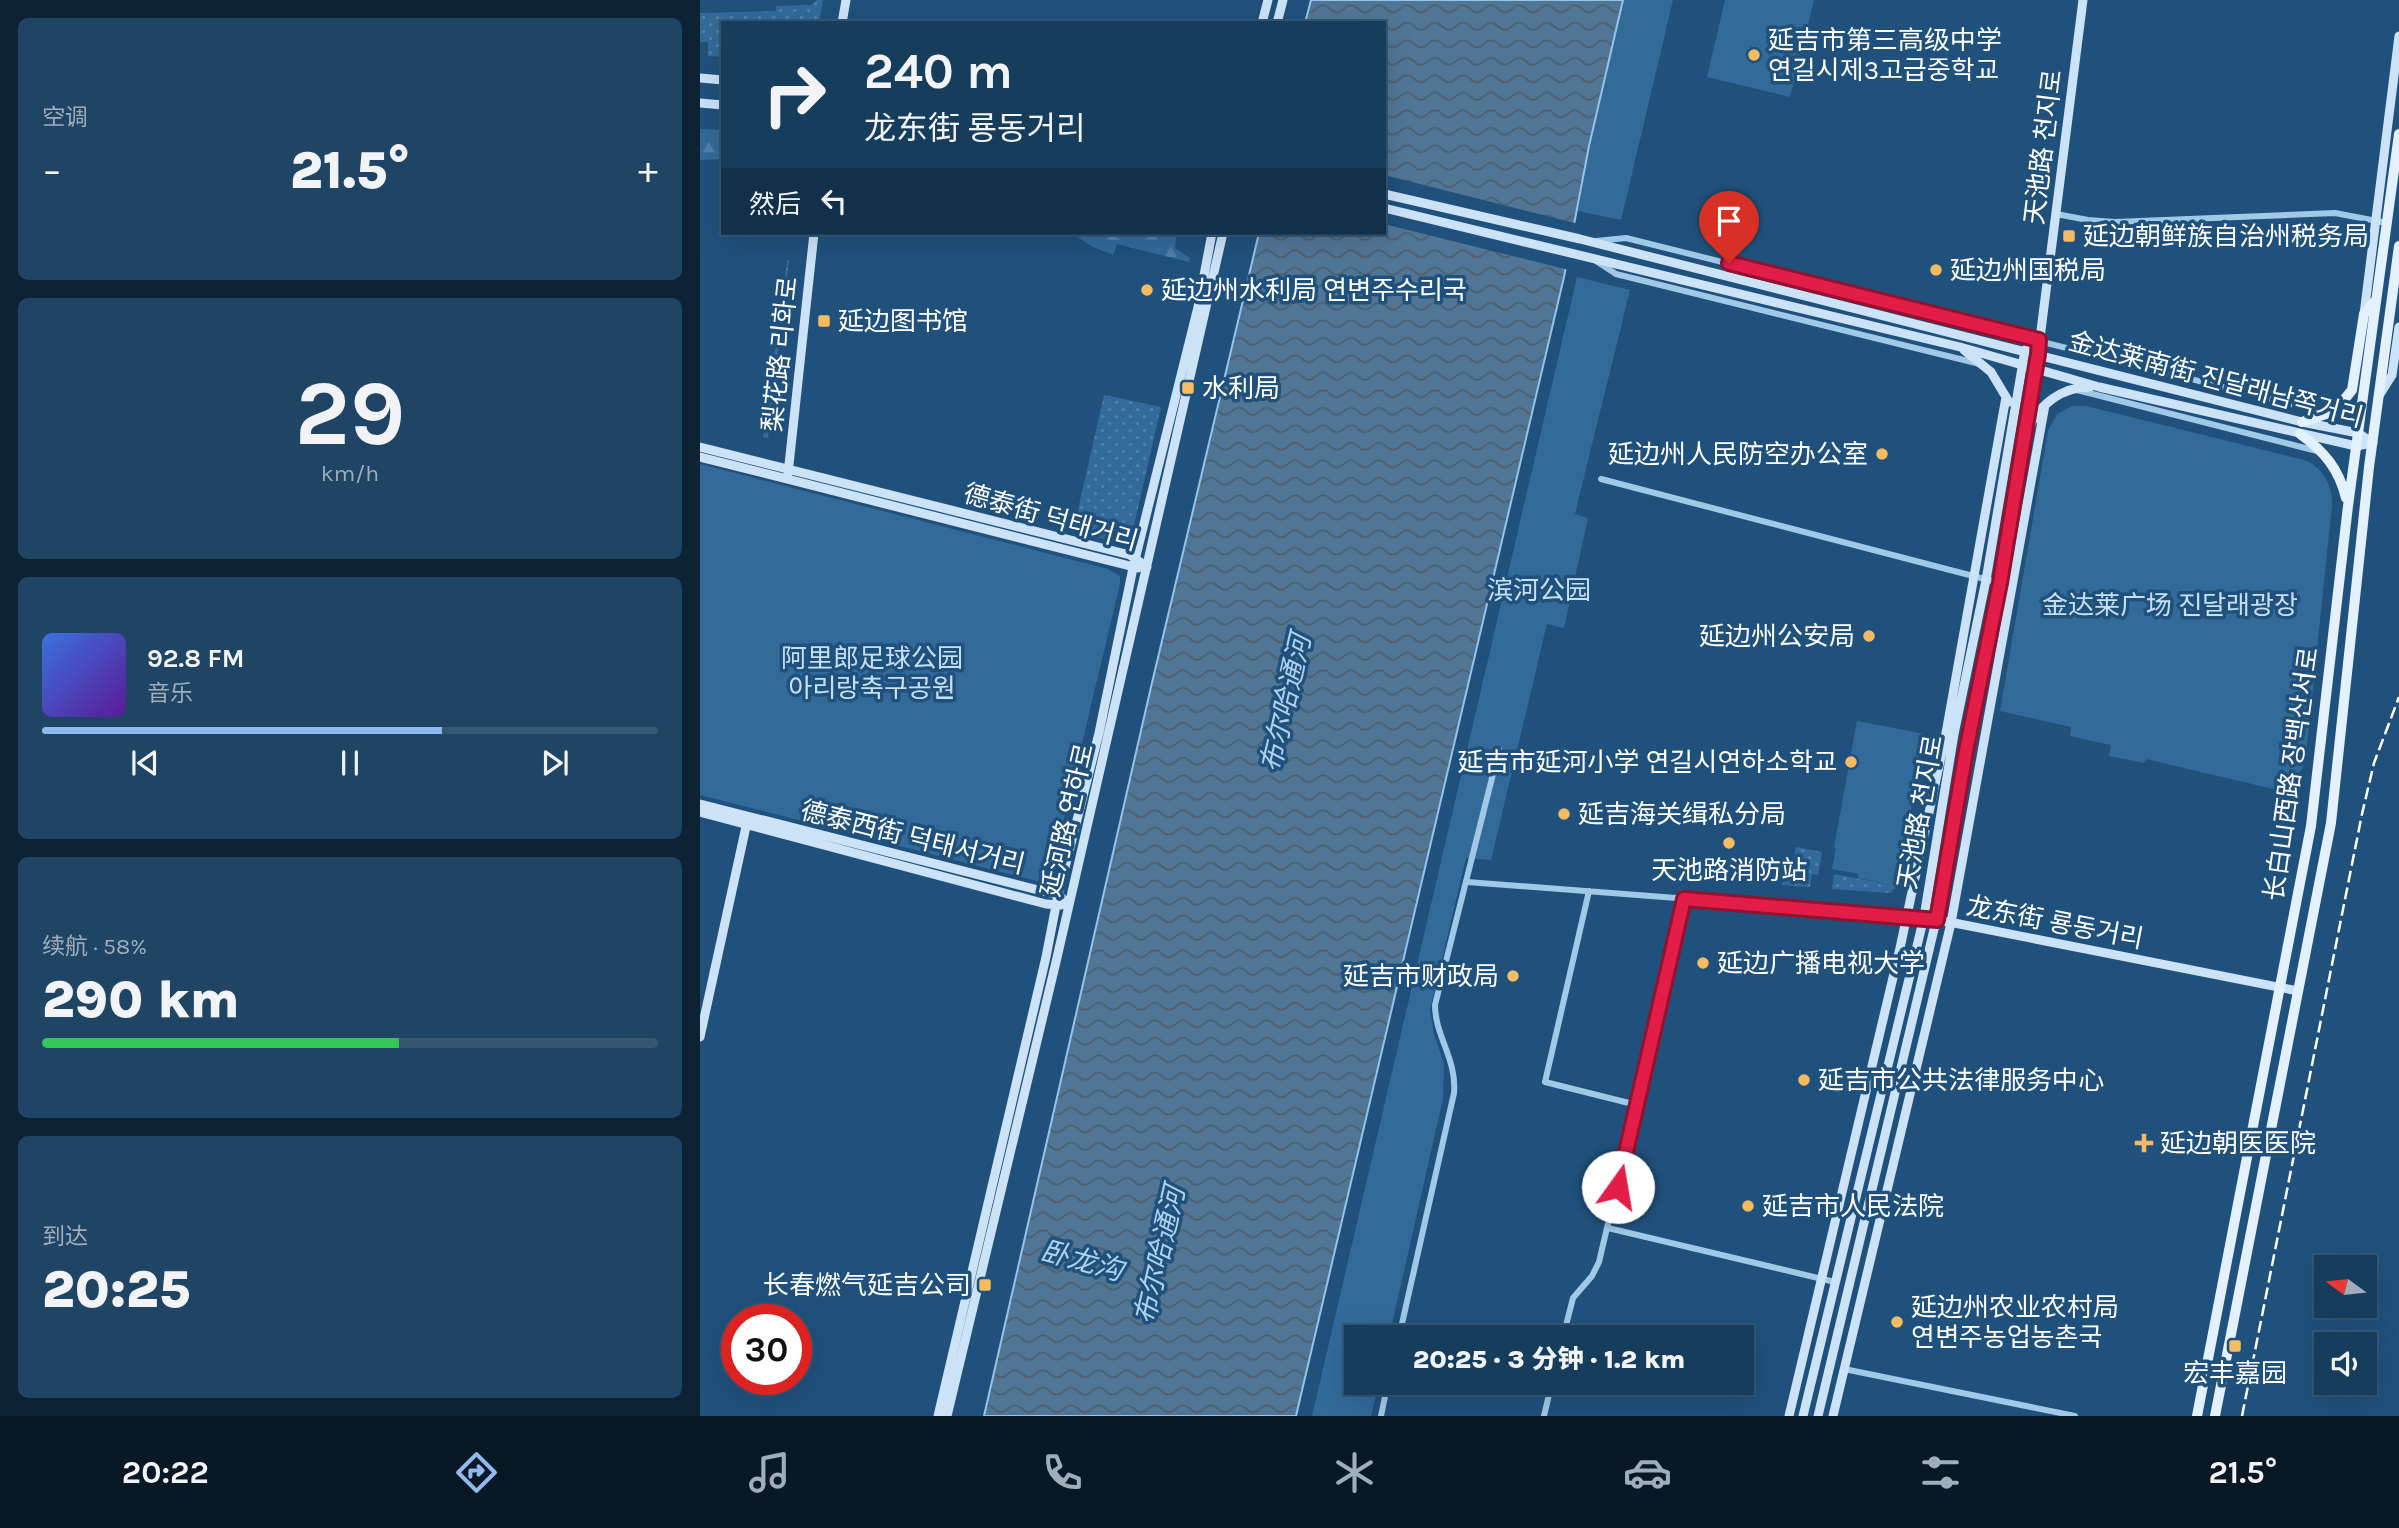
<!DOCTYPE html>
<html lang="zh">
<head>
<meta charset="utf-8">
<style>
  body { margin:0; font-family:Karla,"Noto Sans SC","Noto Sans KR",sans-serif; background:#204463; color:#f1f3f6; height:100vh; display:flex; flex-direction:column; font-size:26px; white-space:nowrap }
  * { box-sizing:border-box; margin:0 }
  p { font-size:23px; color:#9eaebc }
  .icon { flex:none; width:38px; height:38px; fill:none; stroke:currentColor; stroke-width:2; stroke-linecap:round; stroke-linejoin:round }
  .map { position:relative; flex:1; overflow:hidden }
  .details { display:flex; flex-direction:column; gap:18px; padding:18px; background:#0d2233; width:700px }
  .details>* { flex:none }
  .top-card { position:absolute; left:21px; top:21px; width:665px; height:214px; border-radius:0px; box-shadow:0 7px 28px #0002,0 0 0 2px #365672; background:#173d5d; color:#f1f3f6; overflow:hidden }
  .needle { width:46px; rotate:285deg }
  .buttons { position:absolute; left:1614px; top:1255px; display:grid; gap:14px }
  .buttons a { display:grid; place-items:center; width:63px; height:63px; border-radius:0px; background:#173d5d; box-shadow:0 7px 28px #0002,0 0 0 2px #365672; font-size:35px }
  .speed { position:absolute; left:21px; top:1304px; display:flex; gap:14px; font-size:35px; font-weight:700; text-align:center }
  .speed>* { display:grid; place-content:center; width:91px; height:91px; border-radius:50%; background:#173d5d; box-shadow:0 7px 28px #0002,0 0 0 2px #365672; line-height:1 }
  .speed .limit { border:10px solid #d22; background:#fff; color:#111 }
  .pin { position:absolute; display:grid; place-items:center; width:60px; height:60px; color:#fff; margin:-72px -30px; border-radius:50% 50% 50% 0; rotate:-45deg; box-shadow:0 0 7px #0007 }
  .pin .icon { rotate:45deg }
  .me { position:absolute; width:77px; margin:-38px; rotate:13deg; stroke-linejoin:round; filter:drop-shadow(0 0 5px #0008) }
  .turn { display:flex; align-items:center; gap:24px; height:147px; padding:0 28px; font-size:32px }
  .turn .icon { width:91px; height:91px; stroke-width:2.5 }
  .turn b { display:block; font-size:49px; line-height:60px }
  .then { display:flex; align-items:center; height:66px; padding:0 28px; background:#0003; gap:14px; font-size:26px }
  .big { font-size:52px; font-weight:800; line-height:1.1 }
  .details .card { flex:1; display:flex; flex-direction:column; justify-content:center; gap:10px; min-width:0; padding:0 24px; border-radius:10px; background:#204463 }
  .details .dial { align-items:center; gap:0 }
  .dial b { font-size:91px; line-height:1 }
  .song { display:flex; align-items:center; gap:21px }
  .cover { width:84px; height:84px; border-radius:10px; background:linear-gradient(135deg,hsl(220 70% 55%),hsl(270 70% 35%)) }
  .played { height:7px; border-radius:4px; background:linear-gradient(90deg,#90b9f0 65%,#365672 65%) }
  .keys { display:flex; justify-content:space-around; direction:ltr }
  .heat { display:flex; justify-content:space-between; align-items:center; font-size:38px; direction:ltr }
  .charge { height:10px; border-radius:5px; background:linear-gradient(90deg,#34c759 58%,#365672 0) }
  .trip { position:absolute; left:644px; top:1325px; width:410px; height:70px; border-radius:0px; background:#173d5d; box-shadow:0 7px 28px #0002,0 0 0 2px #365672; font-weight:800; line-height:70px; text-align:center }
  .tabs { display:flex; height:112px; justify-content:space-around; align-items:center; background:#091825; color:#9eaebc }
  .tabs .icon { width:49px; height:49px }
  .tabs .selected { color:#90b9f0 }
  .tabs b { font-size:32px; color:#f1f3f6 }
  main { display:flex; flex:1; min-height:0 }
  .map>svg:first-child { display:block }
  .grass { fill:url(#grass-dots) }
  .forest { fill:url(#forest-firs) }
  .green { fill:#326b9a }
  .water { fill:url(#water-waves); stroke:#95c4e8; stroke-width:2 }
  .pier { fill:#1f517c }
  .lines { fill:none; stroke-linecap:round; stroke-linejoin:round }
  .street { stroke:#a1c8e7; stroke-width:6 }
  .secondary { stroke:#cce2f6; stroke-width:9 }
  .primary { stroke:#e3f0fd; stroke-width:10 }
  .rail { stroke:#fff; stroke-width:2.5; stroke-dasharray:12 5; stroke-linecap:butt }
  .route-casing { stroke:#92132f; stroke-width:18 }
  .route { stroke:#e11d48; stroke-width:12 }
  .poi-dot { fill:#f5bb61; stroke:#1f517c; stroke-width:2.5 }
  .labels { text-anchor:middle; stroke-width:7; stroke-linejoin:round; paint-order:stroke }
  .poi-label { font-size:26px; fill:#fff; stroke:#1f517c; text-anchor:start }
  .street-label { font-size:26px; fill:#fff; stroke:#1f517c }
  .park-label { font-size:26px; fill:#c5e0f5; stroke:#1f517c }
  .water-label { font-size:28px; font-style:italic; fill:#add2ef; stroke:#1f517c }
</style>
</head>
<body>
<main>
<section class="details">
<div class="card"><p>空调</p>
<div class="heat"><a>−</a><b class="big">21.5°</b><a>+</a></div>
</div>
<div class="card dial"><b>29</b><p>km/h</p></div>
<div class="card">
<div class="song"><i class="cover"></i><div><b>92.8 FM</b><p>音乐</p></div></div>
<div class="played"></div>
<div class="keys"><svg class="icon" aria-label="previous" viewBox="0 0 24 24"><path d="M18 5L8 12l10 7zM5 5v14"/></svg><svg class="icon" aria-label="pause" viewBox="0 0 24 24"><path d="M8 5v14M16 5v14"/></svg><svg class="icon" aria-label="next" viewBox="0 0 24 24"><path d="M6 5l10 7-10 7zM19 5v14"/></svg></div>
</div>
<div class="card"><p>续航 · 58%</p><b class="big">290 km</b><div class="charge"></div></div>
<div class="card"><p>到达</p><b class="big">20:25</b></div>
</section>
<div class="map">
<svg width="1699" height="1416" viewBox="0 0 1699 1416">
  <defs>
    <pattern id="grass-dots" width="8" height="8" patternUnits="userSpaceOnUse" patternTransform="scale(1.75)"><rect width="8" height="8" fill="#326b9a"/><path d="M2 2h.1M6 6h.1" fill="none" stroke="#5181a9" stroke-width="1.8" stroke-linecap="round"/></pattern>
    <pattern id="forest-firs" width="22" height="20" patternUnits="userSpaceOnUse" patternTransform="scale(1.75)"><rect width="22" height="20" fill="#326b9a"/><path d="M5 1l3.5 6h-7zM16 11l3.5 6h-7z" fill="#5181a9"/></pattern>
    <pattern id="water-waves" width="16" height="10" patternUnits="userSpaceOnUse" patternTransform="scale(1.75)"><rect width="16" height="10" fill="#517695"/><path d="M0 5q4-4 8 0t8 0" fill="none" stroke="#4e5f6d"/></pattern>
  </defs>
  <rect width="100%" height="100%" fill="#1f517c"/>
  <path class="grass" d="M117 0H123L119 23H23V57L8 56V42H0V13L76 11V6L111 5Z
    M87 260H89L68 438 63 437C70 378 81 319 87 260Z
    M404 395 461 407 431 539 426 544 373 532Z
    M1096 847 1122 852 1118 875 1112 874 1110 887 1082 885 1083 880 1089 881Z
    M1134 874 1197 886 1190 893 1132 889Z"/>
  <path class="forest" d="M0 129 23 130V159L0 160Z
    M372 233H473L476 237 475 248 490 258 489 262 417 244 413 255 391 246Z"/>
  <path class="green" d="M923 0H973L921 220 878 211 889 146Z
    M1025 0H1114L1090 97 1007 77Z
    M877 277 930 290 875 514 888 518 864 628 847 624 791 860 766 858 730 1010 734 1034 744 1064 743 1099 689 1337H656V1382L679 1383 671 1416H612Z
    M1372 406H1386L1604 460C1623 467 1633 486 1632 506L1605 763 1597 777 1594 794 1446 759 1444 763 1409 756 1411 745 1370 736 1371 727 1300 711 1348 431 1357 414Z
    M0 464 408 569 420 576V584L352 869 348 877 337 881 0 795Z
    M1157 721 1225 734 1197 886 1158 878V874L1132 869 1136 848 1134 847Z"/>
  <path class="water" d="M611 0H923L889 146 864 277 596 1416H284L451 687 559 233H684V23H605Z"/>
  <path class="pier" d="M684 175 879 224 869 270 684 224Z"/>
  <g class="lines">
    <path class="street" d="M1356 214 1388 220 1415 222 1635 213 1687 223
      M896 241 926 238 1623 412
      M896 261 916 274 1280 364
      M1377 390 1617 451
      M901 479 1300 583
      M767 882 1224 917
      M889 891 845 1082 937 1105
      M908 1228 1135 1282
      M699 1337 754 1093C757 1059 735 1036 735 1005L799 750
      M863 1337 873 1298 892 1276 899 1262 984 899
      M1144 1369 1375 1416
      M681 1416 688 1382
      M844 1416 852 1382"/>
    <path class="secondary" d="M142 23 146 0
      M562 23 568 0
      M577 23 583 0
      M0 78 23 80
      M0 103 23 105
      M684 194 880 239 1602 422 1658 433 1673 443
      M684 208 1260 347 1399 387 1656 446 1673 443
      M1664 314 1699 36
      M1264 350 1291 372 1309 402
      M1680 394 1692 375 1699 327
      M1328 430C1339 404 1362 387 1390 387
      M0 447 430 555 447 567
      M0 457 438 568
      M88 474 114 233
      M0 804 358 895 369 904
      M0 812 346 904 361 905
      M1224 917 1598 991
      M0 1037 47 822
      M238 1416 346 957 358 895 399 733 433 568 498 307 512 233
      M247 1416 356 962 523 233
      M1089 1416 1200 948 1246 733 1306 397
      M1103 1416 1224 917 1254 734 1286 580 1325 350 1339 340
      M1118 1416 1241 900 1266 752 1300 583 1338 354 1383 0
      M1133 1416 1251 923 1345 405"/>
    <path class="primary" d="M1602 422 1629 413 1639 406 1652 390 1664 314 1674 302
      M1600 434C1624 451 1639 469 1646 498
      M1497 1416 1611 826 1648 506 1699 134
      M1515 1416 1631 823 1669 467 1699 246"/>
    <path class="rail" d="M1542 1416 1662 814 1674 763 1699 697"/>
  </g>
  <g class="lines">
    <g class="route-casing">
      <path id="route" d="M918 1187 984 899 1237 920 1266 751 1300 583 1338 354 1339 340 1029 263"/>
    </g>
    <use href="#route" class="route"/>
  </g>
  <g class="poi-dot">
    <circle cx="1054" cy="55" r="7"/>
    <rect x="1362" y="229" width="14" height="14" rx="3.5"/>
    <circle cx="1236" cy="270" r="7"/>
    <circle cx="447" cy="290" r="7"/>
    <rect x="117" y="314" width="14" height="14" rx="3.5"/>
    <rect x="481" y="381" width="14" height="14" rx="3.5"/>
    <circle cx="1182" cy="454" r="7"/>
    <circle cx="1169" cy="636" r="7"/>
    <circle cx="1151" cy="762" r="7"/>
    <circle cx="864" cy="814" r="7"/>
    <circle cx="1029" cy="843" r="7"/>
    <circle cx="1003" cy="963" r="7"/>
    <circle cx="813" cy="976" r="7"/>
    <circle cx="1104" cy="1080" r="7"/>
    <path d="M1440.5 1132.5h7v7h7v7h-7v7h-7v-7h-7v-7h7z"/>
    <circle cx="1048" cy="1206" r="7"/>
    <rect x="278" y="1278" width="14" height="14" rx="3.5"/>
    <circle cx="1197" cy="1322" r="7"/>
    <rect x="1528" y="1339" width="14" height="14" rx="3.5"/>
  </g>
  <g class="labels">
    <g class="poi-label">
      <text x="1068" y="49">延吉市第三高级中学<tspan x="1068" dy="30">연길시제3고급중학교</tspan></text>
      <text x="1383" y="245">延边朝鲜族自治州税务局</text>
      <text x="1250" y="279">延边州国税局</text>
      <text x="461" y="299">延边州水利局 연변주수리국</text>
      <text x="138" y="330">延边图书馆</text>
      <text x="502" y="397">水利局</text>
      <text x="1168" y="463" text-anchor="end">延边州人民防空办公室</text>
      <text x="1155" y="645" text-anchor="end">延边州公安局</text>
      <text x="1137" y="771" text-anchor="end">延吉市延河小学 연길시연하소학교</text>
      <text x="878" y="823">延吉海关缉私分局</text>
      <text x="1029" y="879" text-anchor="middle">天池路消防站</text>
      <text x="1017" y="972">延边广播电视大学</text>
      <text x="799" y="985" text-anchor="end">延吉市财政局</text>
      <text x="1118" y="1089">延吉市公共法律服务中心</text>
      <text x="1460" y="1152">延边朝医医院</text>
      <text x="1062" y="1215">延吉市人民法院</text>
      <text x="271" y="1294" text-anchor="end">长春燃气延吉公司</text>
      <text x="1211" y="1316">延边州农业农村局<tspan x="1211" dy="30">연변주농업농촌국</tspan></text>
      <text x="1535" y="1382" text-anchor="middle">宏丰嘉园</text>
    </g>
    <g class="street-label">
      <text transform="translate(1343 147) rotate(-83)" y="9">天池路 천지로</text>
      <text transform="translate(80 354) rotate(-84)" y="9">梨花路 리화로</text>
      <text transform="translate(1516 379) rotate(15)" y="9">金达莱南街 진달래남쪽거리</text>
      <text transform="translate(351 517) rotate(16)" y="9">德泰街 덕태거리</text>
      <text transform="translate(1591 774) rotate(-82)" y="9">长白山西路 장백산서로</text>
      <text transform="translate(1220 812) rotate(-80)" y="9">天池路 천지로</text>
      <text transform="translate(367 820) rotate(-77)" y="9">延河路 연하로</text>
      <text transform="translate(213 837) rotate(14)" y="9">德泰西街 덕태서거리</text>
      <text transform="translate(1355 922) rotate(11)" y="9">龙东街 룡동거리</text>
    </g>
    <g class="park-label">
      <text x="839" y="599">滨河公园</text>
      <text x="1470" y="614">金达莱广场 진달래광장</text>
      <text x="172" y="667">阿里郎足球公园<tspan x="172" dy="30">아리랑축구공원</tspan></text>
    </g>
    <g class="water-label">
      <text transform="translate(585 703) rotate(-77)" y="10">布尔哈通河</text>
      <text transform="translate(459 1255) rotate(-77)" y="10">布尔哈通河</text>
      <text transform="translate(382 1260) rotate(15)" y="10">卧龙沟</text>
    </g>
  </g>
</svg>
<div class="buttons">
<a><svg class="needle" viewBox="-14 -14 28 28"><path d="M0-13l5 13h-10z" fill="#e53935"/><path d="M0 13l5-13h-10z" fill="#9eaebc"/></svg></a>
<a><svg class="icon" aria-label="sound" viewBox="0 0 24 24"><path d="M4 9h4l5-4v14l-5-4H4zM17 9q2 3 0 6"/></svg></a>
</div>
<div class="speed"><div class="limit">30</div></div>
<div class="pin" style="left:1029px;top:263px;background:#d93025"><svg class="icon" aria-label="arrive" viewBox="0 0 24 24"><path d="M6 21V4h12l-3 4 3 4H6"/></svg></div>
<svg class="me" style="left:918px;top:1187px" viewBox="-20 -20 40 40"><circle r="19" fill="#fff"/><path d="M0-13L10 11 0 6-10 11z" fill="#e11d48"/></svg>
<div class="trip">20:25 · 3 分钟 · 1.2 km</div>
<div class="top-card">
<div class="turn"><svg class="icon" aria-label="right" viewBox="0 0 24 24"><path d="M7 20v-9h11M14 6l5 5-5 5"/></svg><div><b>240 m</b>龙东街 룡동거리</div></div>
<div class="then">然后<svg class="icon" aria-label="left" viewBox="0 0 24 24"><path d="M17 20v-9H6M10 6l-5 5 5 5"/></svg></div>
</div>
</div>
</main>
<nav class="tabs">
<b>20:22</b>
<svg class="icon selected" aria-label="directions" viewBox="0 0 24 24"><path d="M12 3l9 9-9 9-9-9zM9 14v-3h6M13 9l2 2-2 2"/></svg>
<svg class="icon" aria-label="music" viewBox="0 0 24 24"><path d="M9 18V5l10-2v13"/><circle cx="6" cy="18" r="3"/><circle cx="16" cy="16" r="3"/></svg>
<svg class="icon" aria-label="phone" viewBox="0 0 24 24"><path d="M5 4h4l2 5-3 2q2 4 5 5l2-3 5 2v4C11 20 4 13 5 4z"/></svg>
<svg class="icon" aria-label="climate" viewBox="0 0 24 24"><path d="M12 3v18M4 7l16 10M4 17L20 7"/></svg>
<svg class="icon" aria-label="car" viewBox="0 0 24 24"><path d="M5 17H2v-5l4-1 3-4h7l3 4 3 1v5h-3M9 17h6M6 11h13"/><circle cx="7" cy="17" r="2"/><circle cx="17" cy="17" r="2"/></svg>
<svg class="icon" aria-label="filters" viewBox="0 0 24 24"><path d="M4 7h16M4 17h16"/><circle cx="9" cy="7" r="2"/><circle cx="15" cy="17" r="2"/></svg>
<b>21.5°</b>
</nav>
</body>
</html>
